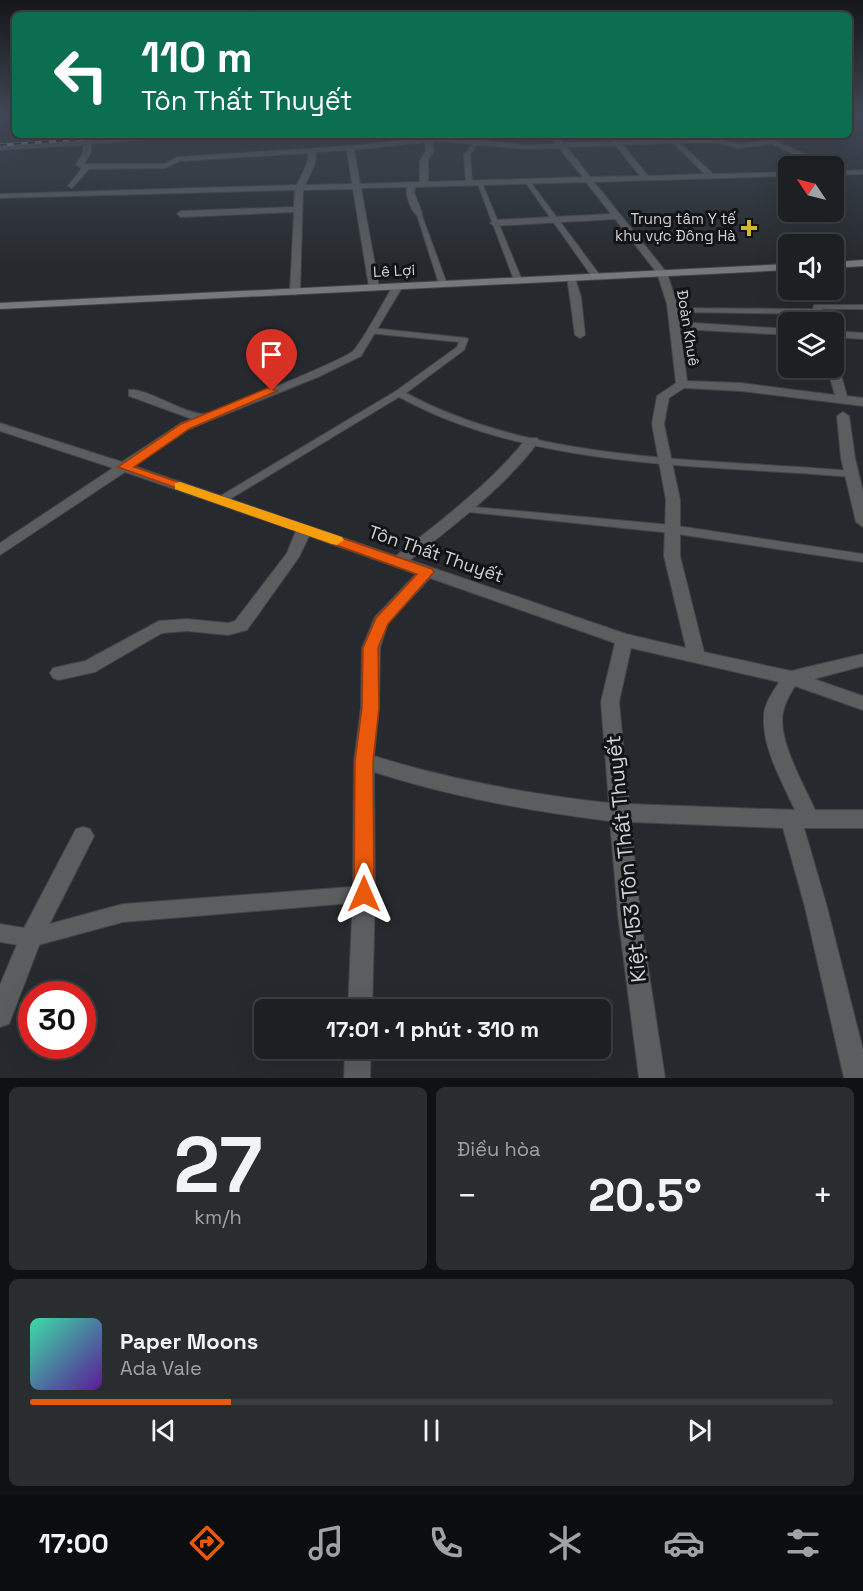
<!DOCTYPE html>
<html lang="vi">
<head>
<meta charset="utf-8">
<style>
  body { margin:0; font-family:"Space Grotesk",sans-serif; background:#292d2f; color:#f1f3f6; height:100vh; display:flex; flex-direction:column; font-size:22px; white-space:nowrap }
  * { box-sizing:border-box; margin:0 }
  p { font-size:20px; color:#a0a3a5 }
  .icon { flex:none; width:33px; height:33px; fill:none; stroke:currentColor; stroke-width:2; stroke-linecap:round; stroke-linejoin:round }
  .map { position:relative; height:1078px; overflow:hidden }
  .details { display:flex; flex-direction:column; gap:9px; padding:9px; background:#0f1213; flex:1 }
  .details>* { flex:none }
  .hud { position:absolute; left:12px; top:12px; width:840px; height:126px; border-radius:9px; box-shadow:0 6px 24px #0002,0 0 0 2px #3a3e40; background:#0b6e4f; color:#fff; overflow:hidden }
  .needle { width:39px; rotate:305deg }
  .buttons { position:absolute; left:778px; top:156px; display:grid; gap:12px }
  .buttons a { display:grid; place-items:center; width:66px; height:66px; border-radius:9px; background:#1c2022; box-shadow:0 6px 24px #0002,0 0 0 2px #3a3e40; font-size:30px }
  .speed { position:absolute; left:18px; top:981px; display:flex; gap:12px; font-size:30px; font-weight:700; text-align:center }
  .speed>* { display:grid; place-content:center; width:78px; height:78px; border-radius:50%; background:#1c2022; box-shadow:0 6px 24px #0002,0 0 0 2px #3a3e40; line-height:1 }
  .speed .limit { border:9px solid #d22; background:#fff; color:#111 }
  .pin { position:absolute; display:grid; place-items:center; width:51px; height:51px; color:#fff; margin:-62px -26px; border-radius:50% 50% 50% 0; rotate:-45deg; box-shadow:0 0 6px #0007 }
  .pin .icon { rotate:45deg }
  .me { position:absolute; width:66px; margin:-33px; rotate:0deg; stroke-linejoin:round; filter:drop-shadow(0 0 4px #0008) }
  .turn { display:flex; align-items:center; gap:21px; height:126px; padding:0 30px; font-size:27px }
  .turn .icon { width:78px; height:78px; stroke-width:2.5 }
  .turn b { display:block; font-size:42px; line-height:51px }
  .big { font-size:45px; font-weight:800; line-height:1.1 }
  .details .card { flex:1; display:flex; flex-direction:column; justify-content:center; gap:9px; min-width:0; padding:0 21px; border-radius:9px; background:#292d2f }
  .details .dial { align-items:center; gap:0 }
  .dial b { font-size:78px; line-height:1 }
  .song { display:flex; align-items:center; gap:18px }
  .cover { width:72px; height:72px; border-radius:9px; background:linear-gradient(135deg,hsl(160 70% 55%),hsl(270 70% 35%)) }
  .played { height:6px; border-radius:3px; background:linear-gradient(90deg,#ea580c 25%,#3a3e40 25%) }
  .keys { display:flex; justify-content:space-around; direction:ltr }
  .heat { display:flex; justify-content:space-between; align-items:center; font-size:33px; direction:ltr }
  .details .tiles { flex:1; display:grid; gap:9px; grid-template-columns:1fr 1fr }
  .card:last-child { grid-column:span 2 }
  .trip { position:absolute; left:254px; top:999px; width:357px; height:60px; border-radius:9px; background:#1c2022; box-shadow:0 6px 24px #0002,0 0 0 2px #3a3e40; font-weight:800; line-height:60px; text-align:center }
  .tab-bar { display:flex; height:96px; justify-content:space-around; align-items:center; background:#0b0d0e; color:#a0a3a5 }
  .tab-bar .icon { width:42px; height:42px }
  .tab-bar .current { color:#ea580c }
  .tab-bar b { font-size:27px; color:#f1f3f6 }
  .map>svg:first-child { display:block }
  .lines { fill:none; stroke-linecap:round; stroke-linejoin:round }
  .lane-casing { stroke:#414549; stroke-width:2 }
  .street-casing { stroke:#414549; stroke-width:2 }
  .secondary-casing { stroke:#414549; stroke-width:2 }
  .lane { fill:#5b5d5f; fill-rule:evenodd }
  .street { fill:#5b5d5f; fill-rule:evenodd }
  .secondary { fill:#76797c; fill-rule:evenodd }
  .rail-casing { stroke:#9b9da1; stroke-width:3 }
  .rail { stroke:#111314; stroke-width:2; stroke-dasharray:7; stroke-linecap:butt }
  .route { fill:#ea580c; stroke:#983908; stroke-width:1.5 }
  .slow { fill:#f59e0b }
  .poi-dot { fill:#d3b635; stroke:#111314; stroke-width:2 }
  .labels { text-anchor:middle; stroke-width:6; stroke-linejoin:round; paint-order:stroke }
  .far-poi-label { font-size:15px; fill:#cfd1d4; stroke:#111314; text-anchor:end }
  .far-street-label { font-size:15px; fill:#cfd1d4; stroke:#111314 }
  .street-label { font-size:18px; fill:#cfd1d4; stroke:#111314 }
  .near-street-label { font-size:21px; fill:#cfd1d4; stroke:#111314 }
</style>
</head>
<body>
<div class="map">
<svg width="863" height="1078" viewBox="0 0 863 1078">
  <rect width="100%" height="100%" fill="#262a2e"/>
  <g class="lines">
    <g class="lane-casing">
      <path id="lane" d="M29 135H35L29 140H25Z
        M475 141 478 143 470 155 472 183 469 185 466 183 464 155Z
        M525 180H529L599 274V278H593L525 182Z
        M477 182 482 183 522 280 521 282 514 280Z
        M416 212 421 213 447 284 446 286 439 284Z
        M814 305H863V309H822L821 314H818L673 312 669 310 673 308 813 309Z
        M371 328 467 338 468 340 464 350 406 393C537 464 706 458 852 471L857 474 852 477C704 464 533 470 399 397L225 502H217L215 500 217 498 396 391 457 347 459 342 368 333V329Z
        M463 506 671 525 863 554V562L671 533 459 511 457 509 459 507Z
        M364 886 370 888 373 894 370 900 364 902 123 922 31 947 0 942V924L31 929 123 904Z"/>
    </g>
    <g class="street-casing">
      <path id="street" d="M849 114 863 115V119L849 118Z
        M164 135H198L91 144V152L84 164H164L178 157 350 146 425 138V135L525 145 556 144 550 135H557L563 143 612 142 611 139 614 137 620 141 669 139 672 137 676 139H718L737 144 773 140 828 164V166H820L772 144 737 148 718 143H680L713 174 789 172V176L594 182 667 273 677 304 680 322 789 329V335L680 329 687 381 741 383 835 395 827 368H834V365L839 368 847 396 863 398V406L741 391 684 388 669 398 664 424 680 500V556L704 652 791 671 863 654V666L814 679 863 696V710L795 686C790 694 785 703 783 712 777 739 804 785 815 810H863V828H804L827 907 863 1050V1078H844L805 907 783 828 631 822 640 915 665 1078H639L618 915 610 821C529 811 452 797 374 772L375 894 372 1010H348L353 894 354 761 361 708 362 648 375 617 416 574 309 536 299 557 247 630 228 635 187 631 162 633 95 672 59 680 53 678 50 673 53 668 85 661 159 621 187 619 228 623 235 621 287 553 296 531 125 472 0 555V543L113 468 0 431V423L122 462 181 423 192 419 129 396V390C145 387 182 413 203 414 213 414 340 361 352 352 360 346 385 299 393 286L398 283 403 286 361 356 318 377 189 429 134 466 396 556C443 519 490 484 527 438H537L539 441C504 488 455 524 410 560L626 634 686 648 664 556 666 500 652 424 657 396 676 383 667 304 657 273 615 219 494 226 490 223 494 220 611 214 586 182 415 187 414 192 422 213 418 216C411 212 405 195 407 187L361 188 379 287 374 290 369 287 353 189 303 190 300 292 295 295 290 292 294 212 181 217 177 214 181 211 294 207 295 190 0 198V194L297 185 307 164 309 153 180 161 165 168 89 169 72 188 68 186 82 168 76 165 83 152V145L0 150V146ZM437 141 525 149 559 148 583 177 428 182V160L434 151 432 142ZM425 142 426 151 420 160V182L360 184 354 150ZM673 143 705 174 648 176 623 145ZM616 146 640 176 590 177 567 147ZM347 150 352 184 305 185 315 164 316 152ZM430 578 615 643 601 702 609 803C528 794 451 780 374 756L379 708 380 648 388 623ZM631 648 779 682C773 692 764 704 764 716 762 747 782 782 795 810L629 804 619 702Z
        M863 170V174L834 175V171Z
        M567 276 575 278 581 297 585 335 580 338 575 335Z
        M834 331 863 333V339L834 337Z
        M843 412 849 416 855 458 863 492V527L856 522 841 458 837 416Z
        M83 827 90 829 94 836 40 943 9 1024 0 1027V985L23 930 76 829Z
        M345 1048H371L370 1078H344Z"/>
    </g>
    <g class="secondary-casing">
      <path id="secondary" d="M863 260V266L834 268V262Z
        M789 264V270L0 309V303Z"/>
    </g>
    <use href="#lane" class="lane"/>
    <use href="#street" class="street"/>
    <use href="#secondary" class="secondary"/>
    <g class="rail-casing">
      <path id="rail" d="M0 145 144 135"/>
    </g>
    <use href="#rail" class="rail"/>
  </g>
  <linearGradient id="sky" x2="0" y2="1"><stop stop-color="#151719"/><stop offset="0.43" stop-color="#414a57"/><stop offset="1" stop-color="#414a57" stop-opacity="0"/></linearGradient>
  <rect width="863" height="263" fill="url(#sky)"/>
  <path class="route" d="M268 388 277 391 189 429 134 467 432 569 434 572 388 624 378 648 379 708 373 761 374 894 371 900 364 903 357 900 354 894 355 761 362 708 363 648 376 618 417 574 118 467 181 424Z"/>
  <path class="slow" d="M180 482 342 537 344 540 337 545 332 544 175 489V483Z"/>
  <path class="poi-dot" d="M746 219h6v6h6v6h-6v6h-6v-6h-6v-6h6z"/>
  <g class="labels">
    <g class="far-poi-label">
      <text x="736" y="224">Trung tâm Y tế<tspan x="736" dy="17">khu vực Đông Hà</tspan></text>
    </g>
    <g class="far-street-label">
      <text transform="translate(394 271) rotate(-3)" y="5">Lê Lợi</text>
      <text transform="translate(688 328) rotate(81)" y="5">Đoàn Khuê</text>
    </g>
    <g class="street-label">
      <text transform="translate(436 554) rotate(19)" y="6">Tôn Thất Thuyết</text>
    </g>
    <g class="near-street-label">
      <text transform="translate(626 859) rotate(-96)" y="7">Kiệt 153 Tôn Thất Thuyết</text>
    </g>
  </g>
</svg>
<div class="buttons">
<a><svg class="needle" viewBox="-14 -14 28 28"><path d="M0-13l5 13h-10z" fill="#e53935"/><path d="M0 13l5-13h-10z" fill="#a0a3a5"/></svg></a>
<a><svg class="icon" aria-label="sound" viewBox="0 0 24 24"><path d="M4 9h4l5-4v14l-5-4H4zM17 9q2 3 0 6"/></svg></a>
<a><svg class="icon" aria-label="layers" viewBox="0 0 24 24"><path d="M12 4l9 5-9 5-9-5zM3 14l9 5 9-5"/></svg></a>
</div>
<div class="speed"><div class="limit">30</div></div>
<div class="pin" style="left:272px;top:391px;background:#d93025"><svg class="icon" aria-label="arrive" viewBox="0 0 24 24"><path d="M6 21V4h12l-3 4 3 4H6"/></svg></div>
<svg class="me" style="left:364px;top:894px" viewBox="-20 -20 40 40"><path d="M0-17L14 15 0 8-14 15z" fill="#ea580c" stroke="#fff" stroke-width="4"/></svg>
<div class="trip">17:01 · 1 phút · 310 m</div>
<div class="hud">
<div class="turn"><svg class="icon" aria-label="left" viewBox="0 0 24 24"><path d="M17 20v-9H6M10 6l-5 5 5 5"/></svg><div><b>110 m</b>Tôn Thất Thuyết</div></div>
</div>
</div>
<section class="details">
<div class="tiles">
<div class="card dial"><b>27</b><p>km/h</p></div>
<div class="card"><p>Điều hòa</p>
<div class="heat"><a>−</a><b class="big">20.5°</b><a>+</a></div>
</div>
<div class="card">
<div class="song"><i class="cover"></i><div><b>Paper Moons</b><p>Ada Vale</p></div></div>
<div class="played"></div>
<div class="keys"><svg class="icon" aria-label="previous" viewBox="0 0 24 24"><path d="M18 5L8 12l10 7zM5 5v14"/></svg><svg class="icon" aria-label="pause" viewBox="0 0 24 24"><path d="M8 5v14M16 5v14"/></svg><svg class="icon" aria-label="next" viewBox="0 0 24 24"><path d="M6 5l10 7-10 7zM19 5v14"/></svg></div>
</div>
</div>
</section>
<nav class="tab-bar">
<b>17:00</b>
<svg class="icon current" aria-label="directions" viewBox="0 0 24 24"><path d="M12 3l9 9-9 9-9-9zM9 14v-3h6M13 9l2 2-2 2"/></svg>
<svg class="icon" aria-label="music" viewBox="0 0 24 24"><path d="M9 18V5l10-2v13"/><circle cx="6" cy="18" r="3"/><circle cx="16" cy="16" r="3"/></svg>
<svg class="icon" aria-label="phone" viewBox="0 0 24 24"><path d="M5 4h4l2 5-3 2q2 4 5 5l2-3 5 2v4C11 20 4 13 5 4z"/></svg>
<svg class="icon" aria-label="climate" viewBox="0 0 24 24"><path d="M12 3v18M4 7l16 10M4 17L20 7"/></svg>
<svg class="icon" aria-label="car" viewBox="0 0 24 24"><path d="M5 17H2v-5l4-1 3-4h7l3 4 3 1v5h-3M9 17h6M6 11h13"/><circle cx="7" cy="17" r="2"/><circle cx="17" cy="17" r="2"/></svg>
<svg class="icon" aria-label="filters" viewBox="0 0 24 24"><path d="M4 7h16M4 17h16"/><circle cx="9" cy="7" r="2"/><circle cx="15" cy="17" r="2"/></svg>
</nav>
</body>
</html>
